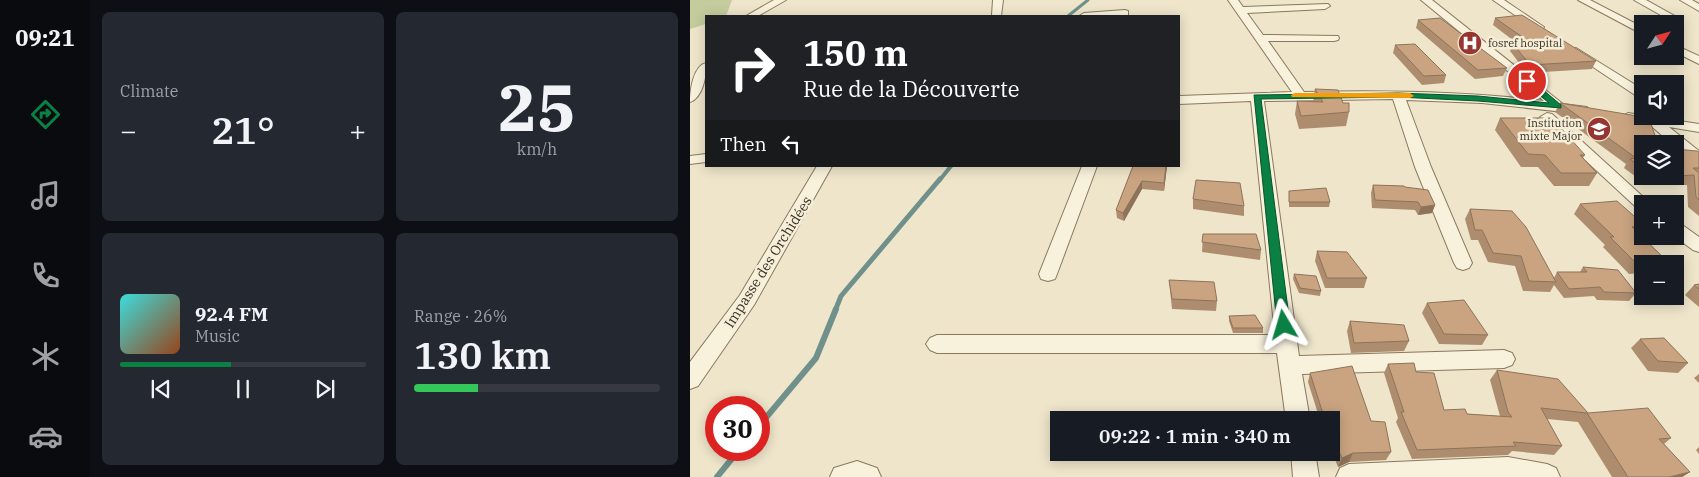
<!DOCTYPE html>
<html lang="en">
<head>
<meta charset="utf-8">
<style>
  body { margin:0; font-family:"IBM Plex Serif",serif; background:#242831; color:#f1f3f6; height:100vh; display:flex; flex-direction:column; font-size:19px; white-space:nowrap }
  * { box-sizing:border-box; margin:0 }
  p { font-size:16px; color:#9ea1a6 }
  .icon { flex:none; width:28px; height:28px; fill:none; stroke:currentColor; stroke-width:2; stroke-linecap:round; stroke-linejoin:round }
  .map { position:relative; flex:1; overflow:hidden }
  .panel { display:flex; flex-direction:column; gap:12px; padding:12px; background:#0d0f14; width:600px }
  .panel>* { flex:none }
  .guide { position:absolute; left:15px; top:15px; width:475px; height:152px; border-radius:0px; box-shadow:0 2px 12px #0003; background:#202124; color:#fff; overflow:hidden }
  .needle { width:32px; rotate:54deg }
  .fabs { position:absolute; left:944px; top:15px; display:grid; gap:10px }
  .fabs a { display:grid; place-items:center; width:50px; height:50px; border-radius:0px; background:#171b24; box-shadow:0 2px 12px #0003; font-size:25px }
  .speed { position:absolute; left:15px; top:396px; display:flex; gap:10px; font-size:25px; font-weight:700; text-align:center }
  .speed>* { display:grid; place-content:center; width:65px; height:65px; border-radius:50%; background:#171b24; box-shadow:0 2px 12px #0003; line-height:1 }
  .speed .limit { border:8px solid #d22; background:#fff; color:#111 }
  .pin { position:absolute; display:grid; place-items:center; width:42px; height:42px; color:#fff; margin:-21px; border:2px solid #fff; border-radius:50%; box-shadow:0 1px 5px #0007 }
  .me { position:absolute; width:55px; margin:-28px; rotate:353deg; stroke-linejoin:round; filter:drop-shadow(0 0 4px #0008) }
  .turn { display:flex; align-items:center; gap:18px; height:105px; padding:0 15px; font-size:22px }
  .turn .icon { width:65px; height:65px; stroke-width:2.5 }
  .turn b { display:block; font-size:35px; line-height:42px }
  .then { display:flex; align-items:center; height:48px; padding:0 15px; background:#0003; gap:10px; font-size:19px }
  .big { font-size:38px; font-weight:600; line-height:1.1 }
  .panel .widget { flex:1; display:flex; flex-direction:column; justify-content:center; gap:8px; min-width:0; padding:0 18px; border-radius:8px; background:#242831 }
  .panel .dial { align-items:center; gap:0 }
  .dial b { font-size:65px; line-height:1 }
  .song { display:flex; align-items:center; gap:15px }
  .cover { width:60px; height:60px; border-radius:8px; background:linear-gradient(135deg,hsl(180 70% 55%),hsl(20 70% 35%)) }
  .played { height:5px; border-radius:2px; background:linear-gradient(90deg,#0b8043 45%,#363941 45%) }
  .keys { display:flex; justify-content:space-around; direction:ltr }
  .heat { display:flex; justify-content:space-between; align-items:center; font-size:28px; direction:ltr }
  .charge { height:8px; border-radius:4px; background:linear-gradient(90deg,#34c759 26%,#363941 0) }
  .panel .tiles { flex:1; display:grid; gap:12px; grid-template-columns:repeat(2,1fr) }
  .trip { position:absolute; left:360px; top:411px; width:290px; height:50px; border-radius:0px; background:#171b24; box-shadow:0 2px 12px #0003; font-weight:600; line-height:50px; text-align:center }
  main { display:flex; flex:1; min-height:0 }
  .tab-bar { display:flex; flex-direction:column; width:90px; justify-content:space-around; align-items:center; background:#090b0e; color:#9ea1a6 }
  .tab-bar .icon { width:35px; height:35px }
  .tab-bar .selected { color:#0b8043 }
  .tab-bar b { font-size:22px; color:#f1f3f6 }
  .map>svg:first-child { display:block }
  .green { fill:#c4cc9d }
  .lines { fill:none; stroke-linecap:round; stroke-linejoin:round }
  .stream-far3 { stroke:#70918b; stroke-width:3 }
  .stream-far2 { stroke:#70918b; stroke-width:4 }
  .stream-far1 { stroke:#70918b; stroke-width:5 }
  .stream { stroke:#70918b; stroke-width:6 }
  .minor-casing { stroke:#8a785e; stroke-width:2 }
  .minor { fill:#f8f2dd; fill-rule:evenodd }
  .wall { fill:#ae8d6f }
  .shaded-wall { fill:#8d735a }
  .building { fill:#caa481; stroke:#8d735a }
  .route { fill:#0b8043; stroke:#07532c }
  .slow { fill:#f59e0b }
  .labels { text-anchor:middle; stroke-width:5; stroke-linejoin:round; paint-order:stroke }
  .far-poi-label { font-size:11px; fill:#3b2f21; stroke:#f5efd9; text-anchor:start }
  .street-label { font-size:14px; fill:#3b2f21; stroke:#f5efd9 }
</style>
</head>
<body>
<main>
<nav class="tab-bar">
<b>09:21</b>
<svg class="icon selected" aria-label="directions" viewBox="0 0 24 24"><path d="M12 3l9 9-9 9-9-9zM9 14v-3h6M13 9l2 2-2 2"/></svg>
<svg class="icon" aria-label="music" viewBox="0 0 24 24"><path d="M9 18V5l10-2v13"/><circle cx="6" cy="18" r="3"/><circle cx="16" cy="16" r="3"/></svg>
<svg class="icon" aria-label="phone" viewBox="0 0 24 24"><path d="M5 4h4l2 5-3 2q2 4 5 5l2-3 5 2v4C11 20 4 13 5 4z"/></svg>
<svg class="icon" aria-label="climate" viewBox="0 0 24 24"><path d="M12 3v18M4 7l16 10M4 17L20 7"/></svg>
<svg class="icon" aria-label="car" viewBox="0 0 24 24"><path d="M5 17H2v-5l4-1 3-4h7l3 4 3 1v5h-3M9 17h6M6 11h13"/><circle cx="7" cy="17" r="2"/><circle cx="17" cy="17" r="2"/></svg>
</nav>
<section class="panel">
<div class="tiles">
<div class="widget"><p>Climate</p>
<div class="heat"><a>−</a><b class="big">21°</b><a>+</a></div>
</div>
<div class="widget dial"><b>25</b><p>km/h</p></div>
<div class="widget">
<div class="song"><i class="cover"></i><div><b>92.4 FM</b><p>Music</p></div></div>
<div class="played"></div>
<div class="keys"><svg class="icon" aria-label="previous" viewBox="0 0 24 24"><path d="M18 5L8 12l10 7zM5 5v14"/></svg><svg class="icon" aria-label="pause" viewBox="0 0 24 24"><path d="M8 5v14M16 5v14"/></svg><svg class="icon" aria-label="next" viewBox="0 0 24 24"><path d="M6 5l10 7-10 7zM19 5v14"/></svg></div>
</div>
<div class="widget"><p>Range · 26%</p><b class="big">130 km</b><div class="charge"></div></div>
</div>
</section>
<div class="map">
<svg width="1009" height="477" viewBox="0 0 1009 477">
  <rect width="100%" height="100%" fill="#eee5ca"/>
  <path class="green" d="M0 0H42L36 16H16V24L0 29Z"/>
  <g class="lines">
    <path class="stream-far3" d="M378 16 398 0"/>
    <path class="stream-far2" d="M249 181 261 166"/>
    <path class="stream-far1" d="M145 311 151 296 250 179"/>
    <path class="stream" d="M69 426 126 358 146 309
      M27 477 49 450"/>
    <g class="minor-casing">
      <path id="minor" d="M84 0H96L68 16H56Z
        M303 0H313L311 16 302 15Z
        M538 0H548L553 7 638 4 640 6 635 9 557 13 573 35 648 36 649 38 648 40 644 41H578L614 92C694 90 775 91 854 101L731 0H742L873 104 897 107 899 110 897 113 892 114 792 103 716 100 741 167 782 263 779 268 773 270 767 268 764 263 725 167 703 99 574 101 609 356 814 350 822 353 825 359 822 365 814 368 612 374 620 420H596L587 353H247L240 350 236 344 240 338 247 335H585L561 101 489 104V96L602 92Z
        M803 0H814L854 27 853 29H845Z
        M888 0H900L952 27V34Z
        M944 0H956L992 20 991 22H983Z
        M990 0H1002L1009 4V11Z
        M435 10 438 11V15L389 16 394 13Z
        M985 45 1009 56V64L985 52Z
        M886 48 952 89V98L948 97 882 53 880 51Z
        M16 63C17 74 13 98 0 102 0 91 3 66 16 63Z
        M857 113 862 114 961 204H952V209L947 208 852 120 850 117Z
        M938 113 1009 124V132L979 127 1009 151V162L1004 161 985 146V144H982L959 124 933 120 931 117Z
        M16 154V162L0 164V156Z
        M127 166H142L64 305 8 386 0 389V362L50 295Z
        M392 166H407L367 274 365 279 358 281 351 279 349 274Z
        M985 222 991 224 1009 237V252L1003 250 984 236Z
        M601 452H625L629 477H603Z
        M818 457 857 464 866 468 870 477H646L650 468 659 464Z
        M167 461 187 468 191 477H140L144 468Z"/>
    </g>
    <use href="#minor" class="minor"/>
  </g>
  <path class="wall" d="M805 18 906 61 902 69 837 73 820 51 823 44H828L803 25Z
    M728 20 817 68 813 76 785 79 726 28Z
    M705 45 756 75 754 83 732 85 703 53Z
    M625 89 653 103 659 112 656 126 609 129 605 114 607 101 623 102Z
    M870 103 952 144V176H985V149L1009 152V216L998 207 997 185H957L934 168 936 164 865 112Z
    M810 118 895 155 893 158 907 173 899 186H864L848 167H831L805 130Z
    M443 166H477L474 191 452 189 434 221 427 218 426 210Z
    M683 185 715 187 745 205 742 213 728 215 725 210 682 208 681 193Z
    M599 191 640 202 639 207H599Z
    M503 199 554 206V216L503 209Z
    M890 204 952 223V228L949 234 978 262 977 264H952V273L939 274 913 247 915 245 884 214Z
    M780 209 864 278 867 272H890L893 267 946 293 939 301 907 300 904 296 874 298 864 285 860 292 833 291 825 266 798 262 788 240H781L775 219Z
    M513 234 571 250 570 260 512 252Z
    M627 251 677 278 674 288H635L625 261Z
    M604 274 631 291 630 296 609 293 603 279Z
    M479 280 527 301 526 311 482 309Z
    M1009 284V307L995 295 1004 285Z
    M737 303 798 335 792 345 749 344 732 313Z
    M539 316 573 328V333H543L539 321Z
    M660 321 719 341 714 351 661 353 657 331Z
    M950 339 998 363 988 373 958 371 941 348Z
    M698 364 726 372 754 410 777 414 810 416 800 380 807 370 898 413 981 438 974 444 1000 472 992 477H922L888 422 857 419 872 446 864 455 822 451 818 455 722 459 706 422 708 418 694 373Z
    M620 373 681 421 701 452 696 460 659 462 648 467 641 450V420H630L618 382Z
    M1009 374V383L1004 378Z
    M1009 447V454L1006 450Z"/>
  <path class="shaded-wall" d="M476 166H477L474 191V183Z
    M452 181V189L434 221 433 213Z
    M745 205 742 213 728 215 731 207Z
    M663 453 659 462 648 467 652 458Z
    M1000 472 992 477H979Z"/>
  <path class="building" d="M832 15 906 61 840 65 823 44 841 43 805 18Z
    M750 18 817 68 788 70 728 20Z
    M725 44 756 75 734 76 705 45Z
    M625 89 648 90 653 103H659V112L611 116 607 101 633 102Z
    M870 103 959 118 968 144H952V168L940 159 946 158Z
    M810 118H862L895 155H890L907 173H871L855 155 838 154Z
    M985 149 1007 151 1009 152V168H1003L1009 173V200L1006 197 1004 175 985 176Z
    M443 166H476L474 183 452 181 433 213 426 210Z
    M506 180 550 183 554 206 503 199Z
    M683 185 714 186 715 187 738 190 745 205 731 207 728 202 685 200Z
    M636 188 640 202H599V191Z
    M927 201 952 223V225L942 227 978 262 947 264 920 237H924L890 204Z
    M780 209 822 211 836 227 866 282 839 281 831 256 803 253 792 230H785Z
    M513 234H566L571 250 512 242Z
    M627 251 657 252 677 278H637Z
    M893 267 928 270 946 293 914 292 910 287 879 289 867 272H897Z
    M604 274 626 276 631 291 610 288Z
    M479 280 524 282 527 301 482 299Z
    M1009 284V289L1004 285Z
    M774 300 798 335 754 334 737 303Z
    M565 315 573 328H543L539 316Z
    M660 321 714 325 719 341 664 343Z
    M974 338 998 363 968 361 950 339Z
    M724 363 726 372 744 373 754 410 775 409 777 414 822 417 818 412 807 370 868 379 898 413 958 408 981 438 969 439 1000 472 979 477H938L897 413 851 408 872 446 823 442 826 446 727 450 711 412H714L698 364Z
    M662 366 681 421 695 422 701 452 663 453 652 458 641 434V420H635L620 373Z"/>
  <path class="route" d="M834 79H840L871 105V108L788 101 708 97 571 99 600 325 598 329 594 330 589 329 587 325 564 95 708 93 788 96 859 103 834 82Z"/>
  <path class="slow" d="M605 93H720L724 96 720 98 602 97 601 95Z"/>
  <defs>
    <g id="hospital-disc" transform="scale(1.25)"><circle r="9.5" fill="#973630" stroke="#f5efd9"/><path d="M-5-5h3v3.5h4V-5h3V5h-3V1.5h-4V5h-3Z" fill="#fff"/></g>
    <g id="school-disc" transform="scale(1.25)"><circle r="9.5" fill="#973630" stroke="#f5efd9"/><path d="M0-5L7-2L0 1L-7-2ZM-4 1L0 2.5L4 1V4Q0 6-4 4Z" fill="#fff"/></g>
  </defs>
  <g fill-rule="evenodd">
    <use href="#hospital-disc" x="780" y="43"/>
    <use href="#school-disc" x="909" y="129"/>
  </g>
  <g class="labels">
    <g class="far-poi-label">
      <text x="798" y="47">fosref hospital</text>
      <text x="892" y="127" text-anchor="end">Institution<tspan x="892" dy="13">mixte Major</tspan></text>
    </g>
    <g class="street-label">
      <text transform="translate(78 262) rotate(-58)" y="5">Impasse des Orchidées</text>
    </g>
  </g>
</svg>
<div class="fabs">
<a><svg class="needle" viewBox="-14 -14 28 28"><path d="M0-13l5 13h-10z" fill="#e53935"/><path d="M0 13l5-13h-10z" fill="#9ea1a6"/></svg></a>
<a><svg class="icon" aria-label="sound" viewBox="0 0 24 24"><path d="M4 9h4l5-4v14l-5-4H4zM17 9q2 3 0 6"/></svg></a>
<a><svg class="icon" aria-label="layers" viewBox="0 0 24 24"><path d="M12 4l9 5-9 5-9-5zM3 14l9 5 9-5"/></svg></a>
<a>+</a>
<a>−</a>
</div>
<div class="speed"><div class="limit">30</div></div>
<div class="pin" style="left:837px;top:81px;background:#d93025"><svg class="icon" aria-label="arrive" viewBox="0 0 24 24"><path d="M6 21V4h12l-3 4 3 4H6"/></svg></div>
<svg class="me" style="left:594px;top:325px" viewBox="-20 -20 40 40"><path d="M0-17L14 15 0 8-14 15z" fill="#0b8043" stroke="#fff" stroke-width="4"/></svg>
<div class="trip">09:22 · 1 min · 340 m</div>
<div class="guide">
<div class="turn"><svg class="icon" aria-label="right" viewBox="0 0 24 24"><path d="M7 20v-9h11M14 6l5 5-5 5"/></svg><div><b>150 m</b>Rue de la Découverte</div></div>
<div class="then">Then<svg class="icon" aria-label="left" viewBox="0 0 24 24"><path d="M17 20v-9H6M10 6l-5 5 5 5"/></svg></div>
</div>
</div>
</main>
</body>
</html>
